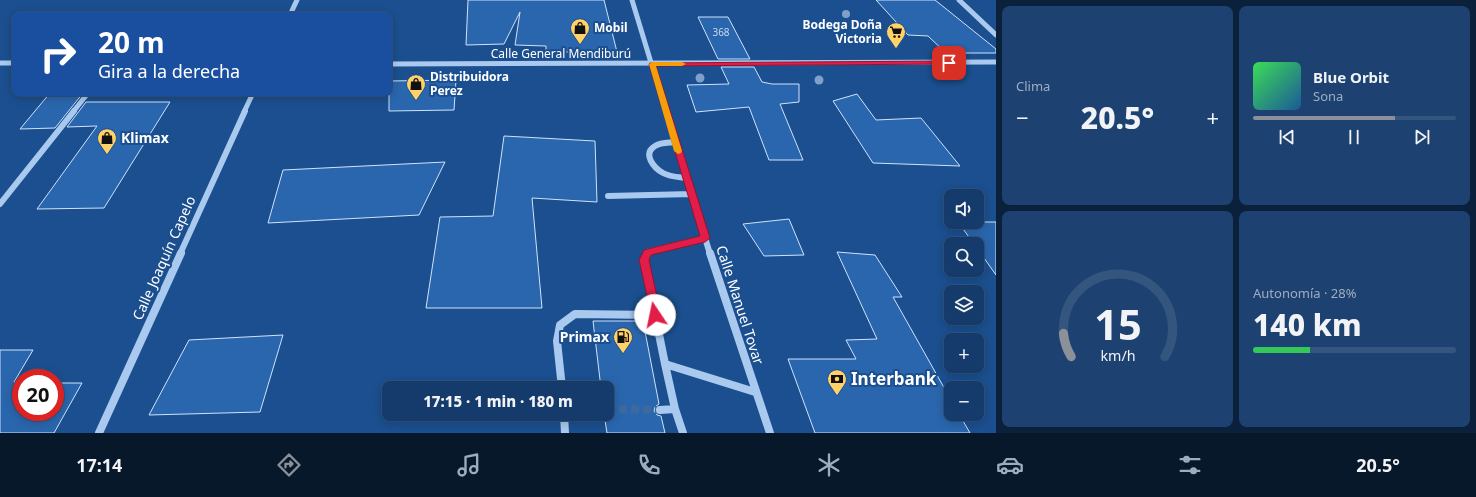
<!DOCTYPE html>
<html lang="es">
<head>
<meta charset="utf-8">
<style>
  body { margin:0; font-family:"Noto Sans",sans-serif; background:#1d4271; color:#f1f3f6; height:100vh; display:flex; flex-direction:column; font-size:15px; white-space:nowrap }
  * { box-sizing:border-box; margin:0 }
  p { font-size:13px; color:#9dadc1 }
  .icon { flex:none; width:22px; height:22px; fill:none; stroke:currentColor; stroke-width:2; stroke-linecap:round; stroke-linejoin:round }
  .map { position:relative; flex:1; overflow:hidden }
  .details { display:flex; flex-direction:column; gap:6px; padding:6px; background:#0b203b; width:480px }
  .details>* { flex:none }
  .hud { position:absolute; left:12px; top:12px; width:380px; height:84px; border-radius:8px; box-shadow:0 2px 10px #0003,0 0 0 1px #33557e; background:#1a4fa0; color:#fff; overflow:hidden }
  .tools { position:absolute; left:944px; top:189px; display:grid; gap:8px }
  .tools a { display:grid; place-items:center; width:40px; height:40px; border-radius:8px; background:#143b6b; box-shadow:0 2px 10px #0003,0 0 0 1px #33557e; font-size:20px }
  .speed { position:absolute; left:12px; top:369px; display:flex; gap:8px; font-size:20px; font-weight:700; text-align:center }
  .speed>* { display:grid; place-content:center; width:52px; height:52px; border-radius:50%; background:#143b6b; box-shadow:0 2px 10px #0003,0 0 0 1px #33557e; line-height:1 }
  .speed .limit { border:6px solid #d22; background:#fff; color:#111 }
  .pin { position:absolute; display:grid; place-items:center; width:34px; height:34px; color:#fff; margin:-17px; border-radius:8px; box-shadow:0 2px 6px #0006 }
  .me { position:absolute; width:44px; margin:-22px; rotate:349deg; stroke-linejoin:round; filter:drop-shadow(0 0 3px #0008) }
  .turn { display:flex; align-items:center; gap:14px; height:84px; padding:0 20px; font-size:18px }
  .turn .icon { width:52px; height:52px; stroke-width:2.5 }
  .turn b { display:block; font-size:28px; line-height:34px }
  .big { font-size:30px; font-weight:800; line-height:1.1 }
  .details .widget { flex:1; display:flex; flex-direction:column; justify-content:center; gap:6px; min-width:0; padding:0 14px; border-radius:8px; background:#1d4271 }
  .details .dial { align-items:center; gap:0 }
  .dial svg { height:104px; overflow:visible; fill:none; stroke:#33557e; stroke-width:7; stroke-linecap:round; text-anchor:middle }
  .dial text { fill:#f1f3f6; stroke:none }
  .song { display:flex; align-items:center; gap:12px }
  .cover { width:48px; height:48px; border-radius:6px; background:linear-gradient(135deg,hsl(130 70% 55%),hsl(210 70% 35%)) }
  .played { height:4px; border-radius:2px; background:linear-gradient(90deg,#8c9099 70%,#33557e 70%) }
  .keys { display:flex; justify-content:space-around; direction:ltr }
  .heat { display:flex; justify-content:space-between; align-items:center; font-size:22px; direction:ltr }
  .charge { height:6px; border-radius:3px; background:linear-gradient(90deg,#34c759 28%,#33557e 0) }
  .details .tiles { flex:1; display:grid; gap:6px; grid-template-columns:repeat(2,1fr) }
  .trip { position:absolute; left:382px; top:381px; width:232px; height:40px; border-radius:8px; background:#143b6b; box-shadow:0 2px 10px #0003,0 0 0 1px #33557e; font-weight:800; line-height:40px; text-align:center }
  .tabs { display:flex; height:64px; justify-content:space-around; align-items:center; background:#08182b; color:#9dadc1 }
  .tabs .icon { width:28px; height:28px }
  .tabs .selected { color:#8c9099 }
  .tabs b { font-size:18px; color:#f1f3f6 }
  main { display:flex; flex:1; min-height:0 }
  .map>svg:first-child { display:block }
  .building { fill:#2a66ad; stroke:#cfe3fa }
  .lines { fill:none; stroke-linecap:round; stroke-linejoin:round }
  .minor-tunnel { stroke:#3d69a0; stroke-width:8; stroke-dasharray:8 4; stroke-linecap:butt }
  .minor-far2 { stroke:#a9c9ee; stroke-width:5 }
  .minor-far1 { stroke:#a9c9ee; stroke-width:6 }
  .minor { stroke:#a9c9ee; stroke-width:8 }
  .tree { fill:#7ea0ca }
  .route { fill:#e11d48; stroke:#92132f }
  .slow { fill:#f59e0b }
  .labels { text-anchor:middle; stroke-width:4; stroke-linejoin:round; paint-order:stroke }
  .far-number-label { font-size:10px; fill:#cad9ea }
  .far-poi-label { font-size:12px; font-weight:bold; fill:#fff; stroke:#1b4f8f; text-anchor:start }
  .far-street-label { font-size:12px; fill:#fff; stroke:#1b4f8f }
  .poi-label { font-size:14px; font-weight:bold; fill:#fff; stroke:#1b4f8f; text-anchor:start }
  .street-label { font-size:14px; fill:#fff; stroke:#1b4f8f }
  .near-poi-label { font-size:17px; font-weight:bold; fill:#fff; stroke:#1b4f8f; text-anchor:start }
</style>
</head>
<body>
<main>
<div class="map">
<svg width="996" height="433" viewBox="0 0 996 433">
  <rect width="100%" height="100%" fill="#1b4f8f"/>
  <path class="building" d="M468 0H604L617 52H546V46L515 45 520 12 504 44 466 45Z
    M876 0H935L996 49V53H946L928 36 908 35Z
    M698 17H728L750 59H718Z
    M721 67H754L762 82 772 84H799V102L780 104 803 160H769L749 107 696 112 687 85 729 84Z
    M456 80 454 110 389 111V81Z
    M50 93H83L55 128 20 129Z
    M857 94 876 120 921 118 960 166 873 163 833 101Z
    M86 102H170L104 208 37 209 97 126 67 127Z
    M504 136 595 141 597 202 532 198 542 308H426L440 217 493 216Z
    M445 162 419 215 268 223 283 170Z
    M789 219 804 255 764 256 743 224Z
    M958 222H996V275L977 248V244H974Z
    M837 252 875 255 902 297H893L951 400V414H959L970 433H815L788 359H856L846 340 877 339Z
    M593 321H643L659 404 655 407 654 411 657 415 661 416 665 433H607L604 414H607V388H601Z
    M283 335 260 412 149 415 189 340Z
    M0 350H33L14 382H21V412H55V383H82L54 433H0Z"/>
  <g class="lines">
    <path class="minor-tunnel" d="M607 409 660 410"/>
    <path class="minor-far2" d="M632 0 666 112
      M959 0 996 35
      M290 15 297 0
      M0 63H15
      M389 64 996 62
      M73 112 88 93
      M244 112 253 93"/>
    <path class="minor-far1" d="M666 111 710 254
      M676 142C669 143 661 142 655 146 642 154 654 168 663 173 670 177 679 177 687 178
      M608 196 692 194
      M0 204 74 111
      M180 254 245 111
      M647 254 648 252 705 238"/>
    <path class="minor" d="M648 253 644 260 665 364 755 392
      M710 253 770 433
      M665 364 675 409
      M562 388 557 341 560 325 575 314 655 315
      M660 410 675 409 683 433
      M564 414 565 433
      M99 433 181 253"/>
  </g>
  <g class="tree">
    <circle cx="846" cy="14" r="4"/>
    <circle cx="700" cy="78" r="4.5"/>
    <circle cx="819" cy="80" r="4.5"/>
  </g>
  <path class="route" d="M949 61 953 63 952 64 656 66 710 238 705 242 651 255 649 260 661 315 659 318 655 320 652 318 639 260 644 250 700 236 649 64 650 63Z"/>
  <path class="slow" d="M652 62H682L686 64 682 66H656L682 151 681 153 678 154 674 151 649 64Z"/>
  <defs>
    <g id="shop-pin" transform="scale(1)"><path d="M0 17L-7.5 6A9.5 9.5 0 1 1 7.5 6Z" fill="#ffd166" stroke="#1b4f8f"/><path d="M-5-2.5h2.3a2.7 3.5 0 0 1 5.4 0H5L5.5 6h-11ZM-1.5-2.5h3a1.5 2.3 0 0 0-3 0Z" fill="#111"/></g>
    <g id="supermarket-pin" transform="scale(1)"><path d="M0 17L-7.5 6A9.5 9.5 0 1 1 7.5 6Z" fill="#ffd166" stroke="#1b4f8f"/><path d="M-6-5.5h2.5l.6 2H6L4.5 2H-2.5L-4.4-4H-6ZM-1.5 3.2a1.3 1.3 0 1 0 .1 0ZM3 3.2a1.3 1.3 0 1 0 .1 0Z" fill="#111"/></g>
    <g id="fuel-pin" transform="scale(1)"><path d="M0 17L-7.5 6A9.5 9.5 0 1 1 7.5 6Z" fill="#ffd166" stroke="#1b4f8f"/><path d="M-5.5-6h7V0h2V4h1.3V-2.5L3-4.5l.8-.8L6-3V5H2.5V1h-1V6h-7ZM-4.2-4.7v3.2H.2V-4.7Z" fill="#111"/></g>
    <g id="bank-pin" transform="scale(1)"><path d="M0 17L-7.5 6A9.5 9.5 0 1 1 7.5 6Z" fill="#ffd166" stroke="#1b4f8f"/><path d="M-6-4H6V4H-6ZM0-2.3a2.3 2.3 0 1 0 0 4.6a2.3 2.3 0 1 0 0-4.6Z" fill="#111"/></g>
  </defs>
  <g fill-rule="evenodd">
    <use href="#shop-pin" x="580" y="28"/>
    <use href="#supermarket-pin" x="896" y="32"/>
    <use href="#shop-pin" x="416" y="84"/>
    <use href="#shop-pin" x="107" y="138"/>
    <use href="#fuel-pin" x="623" y="337"/>
    <use href="#bank-pin" x="837" y="379"/>
  </g>
  <g class="labels">
    <g class="far-number-label">
      <text x="721" y="36">368</text>
    </g>
    <g class="far-poi-label">
      <text x="882" y="29" text-anchor="end">Bodega Doña<tspan x="882" dy="14">Victoria</tspan></text>
      <text x="594" y="32">Mobil</text>
      <text x="430" y="81">Distribuidora<tspan x="430" dy="14">Perez</tspan></text>
    </g>
    <g class="far-street-label">
      <text x="561" y="58">Calle General Mendiburú</text>
    </g>
    <g class="poi-label">
      <text x="121" y="143">Klimax</text>
      <text x="609" y="342" text-anchor="end">Primax</text>
    </g>
    <g class="street-label">
      <text transform="translate(164 258) rotate(-66)" y="5">Calle Joaquín Capelo</text>
      <text transform="translate(740 305) rotate(72)" y="5">Calle Manuel Tovar</text>
    </g>
    <g class="near-poi-label">
      <text x="851" y="385">Interbank</text>
    </g>
  </g>
</svg>
<div class="tools">
<a><svg class="icon" aria-label="sound" viewBox="0 0 24 24"><path d="M4 9h4l5-4v14l-5-4H4zM17 9q2 3 0 6"/></svg></a>
<a><svg class="icon" aria-label="search" viewBox="0 0 24 24"><circle cx="10" cy="10" r="6"/><path d="M15 15l6 6"/></svg></a>
<a><svg class="icon" aria-label="layers" viewBox="0 0 24 24"><path d="M12 4l9 5-9 5-9-5zM3 14l9 5 9-5"/></svg></a>
<a>+</a>
<a>−</a>
</div>
<div class="speed"><div class="limit">20</div></div>
<div class="pin" style="left:949px;top:63px;background:#d93025"><svg class="icon" aria-label="arrive" viewBox="0 0 24 24"><path d="M6 21V4h12l-3 4 3 4H6"/></svg></div>
<svg class="me" style="left:655px;top:315px" viewBox="-20 -20 40 40"><circle r="19" fill="#fff"/><path d="M0-13L10 11 0 6-10 11z" fill="#e11d48"/></svg>
<div class="trip">17:15 · 1 min · 180 m</div>
<div class="hud">
<div class="turn"><svg class="icon" aria-label="right" viewBox="0 0 24 24"><path d="M7 20v-9h11M14 6l5 5-5 5"/></svg><div><b>20 m</b>Gira a la derecha</div></div>
</div>
</div>
<section class="details">
<div class="tiles">
<div class="widget"><p>Clima</p>
<div class="heat"><a>−</a><b class="big">20.5°</b><a>+</a></div>
</div>
<div class="widget">
<div class="song"><i class="cover"></i><div><b>Blue Orbit</b><p>Sona</p></div></div>
<div class="played"></div>
<div class="keys"><svg class="icon" aria-label="previous" viewBox="0 0 24 24"><path d="M18 5L8 12l10 7zM5 5v14"/></svg><svg class="icon" aria-label="pause" viewBox="0 0 24 24"><path d="M8 5v14M16 5v14"/></svg><svg class="icon" aria-label="next" viewBox="0 0 24 24"><path d="M6 5l10 7-10 7zM19 5v14"/></svg></div>
</div>
<div class="widget dial"><svg viewBox="0 0 100 80">
<path d="M14 69A42 42 0 1 1 86 69"/>
<path d="M14 69A42 42 0 0 1 8 51" stroke="#8c9099"/>
<text x="50" y="56" font-size="32" font-weight="700">15</text>
<text x="50" y="72" font-size="11">km/h</text>
</svg></div>
<div class="widget"><p>Autonomía · 28%</p><b class="big">140 km</b><div class="charge"></div></div>
</div>
</section>
</main>
<nav class="tabs">
<b>17:14</b>
<svg class="icon selected" aria-label="directions" viewBox="0 0 24 24"><path d="M12 3l9 9-9 9-9-9zM9 14v-3h6M13 9l2 2-2 2"/></svg>
<svg class="icon" aria-label="music" viewBox="0 0 24 24"><path d="M9 18V5l10-2v13"/><circle cx="6" cy="18" r="3"/><circle cx="16" cy="16" r="3"/></svg>
<svg class="icon" aria-label="phone" viewBox="0 0 24 24"><path d="M5 4h4l2 5-3 2q2 4 5 5l2-3 5 2v4C11 20 4 13 5 4z"/></svg>
<svg class="icon" aria-label="climate" viewBox="0 0 24 24"><path d="M12 3v18M4 7l16 10M4 17L20 7"/></svg>
<svg class="icon" aria-label="car" viewBox="0 0 24 24"><path d="M5 17H2v-5l4-1 3-4h7l3 4 3 1v5h-3M9 17h6M6 11h13"/><circle cx="7" cy="17" r="2"/><circle cx="17" cy="17" r="2"/></svg>
<svg class="icon" aria-label="filters" viewBox="0 0 24 24"><path d="M4 7h16M4 17h16"/><circle cx="9" cy="7" r="2"/><circle cx="15" cy="17" r="2"/></svg>
<b>20.5°</b>
</nav>
</body>
</html>
